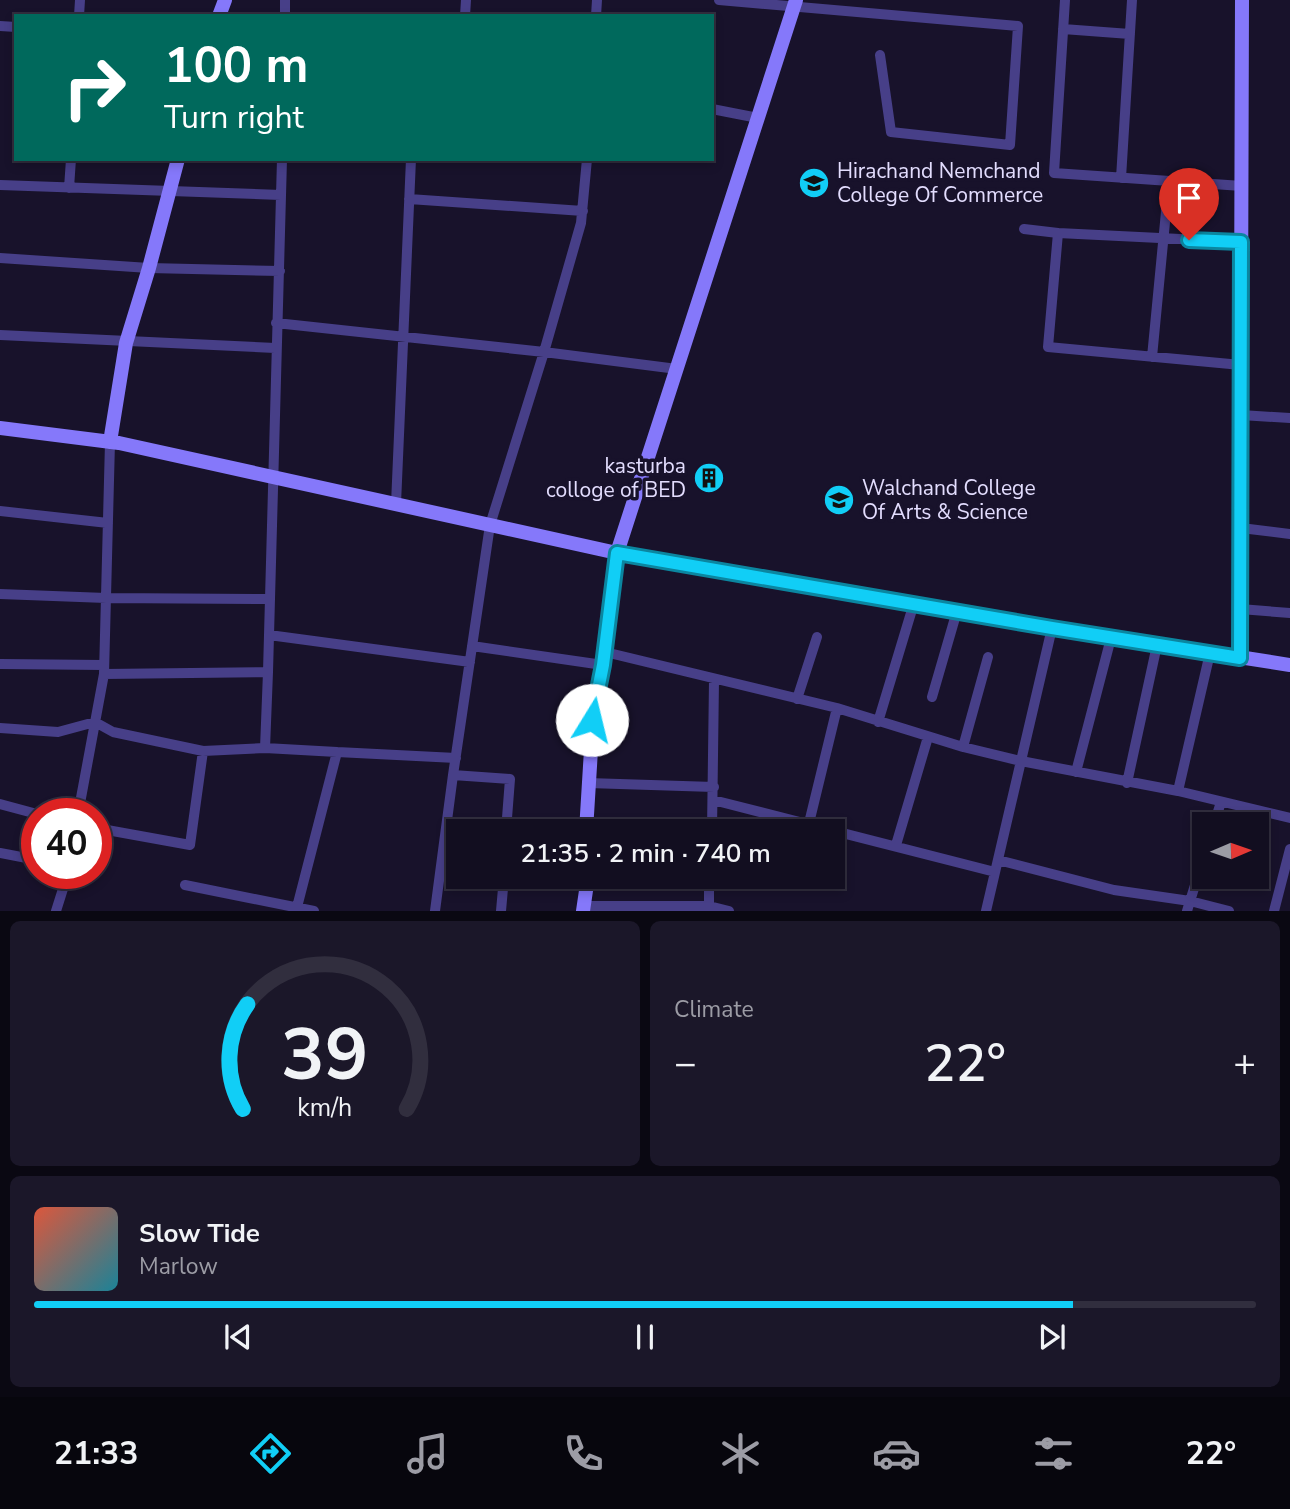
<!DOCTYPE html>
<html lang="en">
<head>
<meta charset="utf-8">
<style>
  body { margin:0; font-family:"Nunito Sans",sans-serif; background:#1b1729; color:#f1f3f6; height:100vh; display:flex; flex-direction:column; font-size:26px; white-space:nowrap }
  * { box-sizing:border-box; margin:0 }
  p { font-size:23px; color:#9c9ca5 }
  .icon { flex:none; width:38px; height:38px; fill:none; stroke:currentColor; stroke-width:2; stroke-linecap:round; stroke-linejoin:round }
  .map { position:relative; height:911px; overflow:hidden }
  .side { display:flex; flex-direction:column; gap:10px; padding:10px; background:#0a0812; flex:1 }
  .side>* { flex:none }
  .hud { position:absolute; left:14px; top:14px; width:700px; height:147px; border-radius:0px; box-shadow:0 4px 10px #0003,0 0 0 2px #312e3e; background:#00695c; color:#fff; overflow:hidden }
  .needle { width:46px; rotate:88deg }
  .controls { position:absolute; left:1192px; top:812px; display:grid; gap:14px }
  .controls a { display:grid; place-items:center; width:77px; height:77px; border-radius:0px; background:#120e20; box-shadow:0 4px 10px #0003,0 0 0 2px #312e3e; font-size:35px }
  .speed { position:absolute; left:21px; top:798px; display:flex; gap:14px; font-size:35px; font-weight:700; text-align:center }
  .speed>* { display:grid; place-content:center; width:91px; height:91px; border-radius:50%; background:#120e20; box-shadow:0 4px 10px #0003,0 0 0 2px #312e3e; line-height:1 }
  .speed .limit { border:10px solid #d22; background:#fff; color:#111 }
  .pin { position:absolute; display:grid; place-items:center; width:60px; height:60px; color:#fff; margin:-72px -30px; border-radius:50% 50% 50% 0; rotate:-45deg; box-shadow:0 0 7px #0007 }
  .pin .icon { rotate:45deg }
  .me { position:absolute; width:77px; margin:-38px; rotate:9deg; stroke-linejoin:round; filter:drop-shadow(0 0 5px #0008) }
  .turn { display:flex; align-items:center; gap:24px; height:147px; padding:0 35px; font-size:32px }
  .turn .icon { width:91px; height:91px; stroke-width:2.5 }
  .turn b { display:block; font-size:49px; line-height:60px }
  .big { font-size:52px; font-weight:600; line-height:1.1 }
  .side .widget { flex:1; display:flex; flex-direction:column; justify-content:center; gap:10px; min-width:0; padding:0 24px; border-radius:10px; background:#1b1729 }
  .side .dial { align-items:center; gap:0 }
  .dial svg { height:182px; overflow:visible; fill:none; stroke:#312e3e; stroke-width:7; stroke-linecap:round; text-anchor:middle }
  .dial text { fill:#f1f3f6; stroke:none }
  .song { display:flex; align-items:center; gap:21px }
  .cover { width:84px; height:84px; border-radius:10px; background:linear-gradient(135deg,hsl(10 70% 55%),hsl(190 70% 35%)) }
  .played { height:7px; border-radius:4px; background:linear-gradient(90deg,#11cef6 85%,#312e3e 85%) }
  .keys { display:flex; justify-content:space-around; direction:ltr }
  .heat { display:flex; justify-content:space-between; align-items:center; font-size:38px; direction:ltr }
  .side .tiles { flex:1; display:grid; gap:10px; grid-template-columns:1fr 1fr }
  .widget:last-child { grid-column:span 2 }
  .trip { position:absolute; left:446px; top:819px; width:399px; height:70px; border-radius:0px; background:#120e20; box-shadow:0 4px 10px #0003,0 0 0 2px #312e3e; font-weight:600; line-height:70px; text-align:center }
  .dock { display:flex; height:112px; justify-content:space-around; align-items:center; background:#07060d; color:#9c9ca5 }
  .dock .icon { width:49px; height:49px }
  .dock .selected { color:#11cef6 }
  .dock b { font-size:32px; color:#f1f3f6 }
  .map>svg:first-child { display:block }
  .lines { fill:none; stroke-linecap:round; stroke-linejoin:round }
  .street { stroke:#473f88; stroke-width:10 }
  .secondary { stroke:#8578fa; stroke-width:14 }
  .route-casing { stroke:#0b86a0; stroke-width:18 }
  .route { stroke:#11cef6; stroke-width:12 }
  .labels { text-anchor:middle; stroke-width:7; stroke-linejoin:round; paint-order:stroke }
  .poi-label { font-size:21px; fill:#e3ddfe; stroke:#18122b; text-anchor:start }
</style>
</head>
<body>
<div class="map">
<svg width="1290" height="911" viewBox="0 0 1290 911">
  <rect width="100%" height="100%" fill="#18122b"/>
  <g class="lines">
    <path class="street" d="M719 0 1018 26 1010 145 891 132 880 55
      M1065 0 1054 173 1242 186
      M79 16 80 0
      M285 16V0
      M465 16 466 0
      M596 16 597 0
      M0 26 16 27
      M1063 29 1130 34
      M712 109 758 118
      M1121 178 1132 0
      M0 185 281 195
      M69 188 71 159
      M409 199 583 211
      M1024 229 1058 233
      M0 258 149 268 280 271
      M276 323 544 352 677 369
      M0 335 275 348
      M1152 357 1169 181
      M1241 365 1048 347 1058 233 1241 242
      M1241 415 1290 418
      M396 504 411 159
      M0 511 108 523
      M1241 528 1290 534
      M0 594 106 598 270 599
      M1240 609 1290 613
      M269 635 470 662
      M472 646 603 665
      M605 652 837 708 963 747 1021 761 1178 791 1290 818
      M0 664 104 665
      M104 674 268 672 282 159
      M932 697 957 611
      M797 699 817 637
      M878 722 914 603
      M0 728 58 732 95 722 113 732 203 751 265 748 337 752 296 911
      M963 747 988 657
      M265 748 268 672
      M337 752 456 758
      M1076 772 1111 638
      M588 783 714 787
      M1127 783 1157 645
      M1178 791 1210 653
      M713 800 995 872
      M0 804 37 814
      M78 814 104 674 110 442
      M585 823 712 829
      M809 823 837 708
      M1214 824 1221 802
      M96 828 190 845 203 751
      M506 831 510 779 453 775 490 525 544 352 581 223 587 159
      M712 831 714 680
      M896 845 928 737
      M0 853 37 860
      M998 860 1114 890 1190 901 1229 911
      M185 885 314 911
      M583 906H709L729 911
      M709 910V877
      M56 911 68 873
      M435 911 453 775
      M501 911 504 877
      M986 911 1052 628
      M1187 911 1204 856
      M1274 911 1290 849"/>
    <path class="secondary" d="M219 16 225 0
      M0 428 119 443 617 553 1052 628 1290 665
      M110 442 126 343 149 268 178 159
      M1240 658 1242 0
      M586 831 594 701 603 665 617 553 796 0
      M583 911 588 877"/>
  </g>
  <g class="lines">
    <g class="route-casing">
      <path id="route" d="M592 720 603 665 617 553 1052 628 1240 658 1241 242 1189 240"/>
    </g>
    <use href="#route" class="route"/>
  </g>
  <defs>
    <g id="university-disc" transform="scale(1.575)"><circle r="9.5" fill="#11cef6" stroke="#18122b"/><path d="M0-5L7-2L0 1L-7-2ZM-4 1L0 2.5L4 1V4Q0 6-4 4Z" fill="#111"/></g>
    <g id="building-disc" transform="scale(1.575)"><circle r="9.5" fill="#11cef6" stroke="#18122b"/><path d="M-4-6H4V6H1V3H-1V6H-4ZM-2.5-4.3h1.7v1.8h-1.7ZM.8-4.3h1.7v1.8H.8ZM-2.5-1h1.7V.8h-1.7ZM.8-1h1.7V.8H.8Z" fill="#111"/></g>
  </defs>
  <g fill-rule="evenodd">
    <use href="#university-disc" x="814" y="183"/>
    <use href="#building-disc" x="709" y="478"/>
    <use href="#university-disc" x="839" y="500"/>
  </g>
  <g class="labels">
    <g class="poi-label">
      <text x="837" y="178">Hirachand Nemchand<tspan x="837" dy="24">College Of Commerce</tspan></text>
      <text x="686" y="473" text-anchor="end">kasturba<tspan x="686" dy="24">colloge of BED</tspan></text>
      <text x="862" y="495">Walchand College<tspan x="862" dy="24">Of Arts &amp; Science</tspan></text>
    </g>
  </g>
</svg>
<div class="controls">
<a><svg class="needle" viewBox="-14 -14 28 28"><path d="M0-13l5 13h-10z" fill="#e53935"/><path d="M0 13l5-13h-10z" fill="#9c9ca5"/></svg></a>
</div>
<div class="speed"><div class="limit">40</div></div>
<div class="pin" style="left:1189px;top:240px;background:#d93025"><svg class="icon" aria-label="arrive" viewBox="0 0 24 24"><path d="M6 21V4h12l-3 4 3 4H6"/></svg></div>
<svg class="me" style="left:592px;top:720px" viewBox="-20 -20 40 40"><circle r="19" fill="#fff"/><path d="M0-13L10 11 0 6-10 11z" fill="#11cef6"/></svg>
<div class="trip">21:35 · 2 min · 740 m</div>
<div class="hud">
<div class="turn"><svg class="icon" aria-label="right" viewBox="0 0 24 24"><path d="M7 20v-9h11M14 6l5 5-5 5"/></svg><div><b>100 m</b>Turn right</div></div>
</div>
</div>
<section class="side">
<div class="tiles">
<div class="widget dial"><svg viewBox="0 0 100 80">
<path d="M14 69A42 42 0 1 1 86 69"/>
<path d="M14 69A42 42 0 0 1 16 23" stroke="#11cef6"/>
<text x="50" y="56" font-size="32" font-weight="700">39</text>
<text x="50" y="72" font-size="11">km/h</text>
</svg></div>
<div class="widget"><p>Climate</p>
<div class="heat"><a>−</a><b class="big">22°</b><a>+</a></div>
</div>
<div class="widget">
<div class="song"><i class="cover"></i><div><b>Slow Tide</b><p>Marlow</p></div></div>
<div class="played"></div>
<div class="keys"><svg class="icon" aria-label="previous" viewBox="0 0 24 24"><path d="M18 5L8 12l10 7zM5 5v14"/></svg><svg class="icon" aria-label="pause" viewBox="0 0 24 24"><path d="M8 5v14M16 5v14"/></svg><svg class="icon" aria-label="next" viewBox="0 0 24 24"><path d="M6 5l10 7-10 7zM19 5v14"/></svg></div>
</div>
</div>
</section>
<nav class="dock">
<b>21:33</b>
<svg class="icon selected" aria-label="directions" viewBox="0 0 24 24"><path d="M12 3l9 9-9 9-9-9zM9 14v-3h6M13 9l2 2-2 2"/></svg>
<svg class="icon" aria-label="music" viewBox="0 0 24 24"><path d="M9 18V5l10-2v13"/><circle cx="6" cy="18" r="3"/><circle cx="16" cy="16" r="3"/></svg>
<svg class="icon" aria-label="phone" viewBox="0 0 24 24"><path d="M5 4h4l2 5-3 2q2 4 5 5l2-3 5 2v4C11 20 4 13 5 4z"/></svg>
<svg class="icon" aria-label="climate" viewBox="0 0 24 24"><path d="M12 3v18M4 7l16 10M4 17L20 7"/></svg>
<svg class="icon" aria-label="car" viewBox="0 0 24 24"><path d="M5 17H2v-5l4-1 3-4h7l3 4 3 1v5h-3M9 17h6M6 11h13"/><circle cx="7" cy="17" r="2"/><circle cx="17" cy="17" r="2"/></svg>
<svg class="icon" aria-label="filters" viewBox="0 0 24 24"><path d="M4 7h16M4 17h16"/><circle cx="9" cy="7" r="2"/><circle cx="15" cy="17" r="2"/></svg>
<b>22°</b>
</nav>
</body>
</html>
